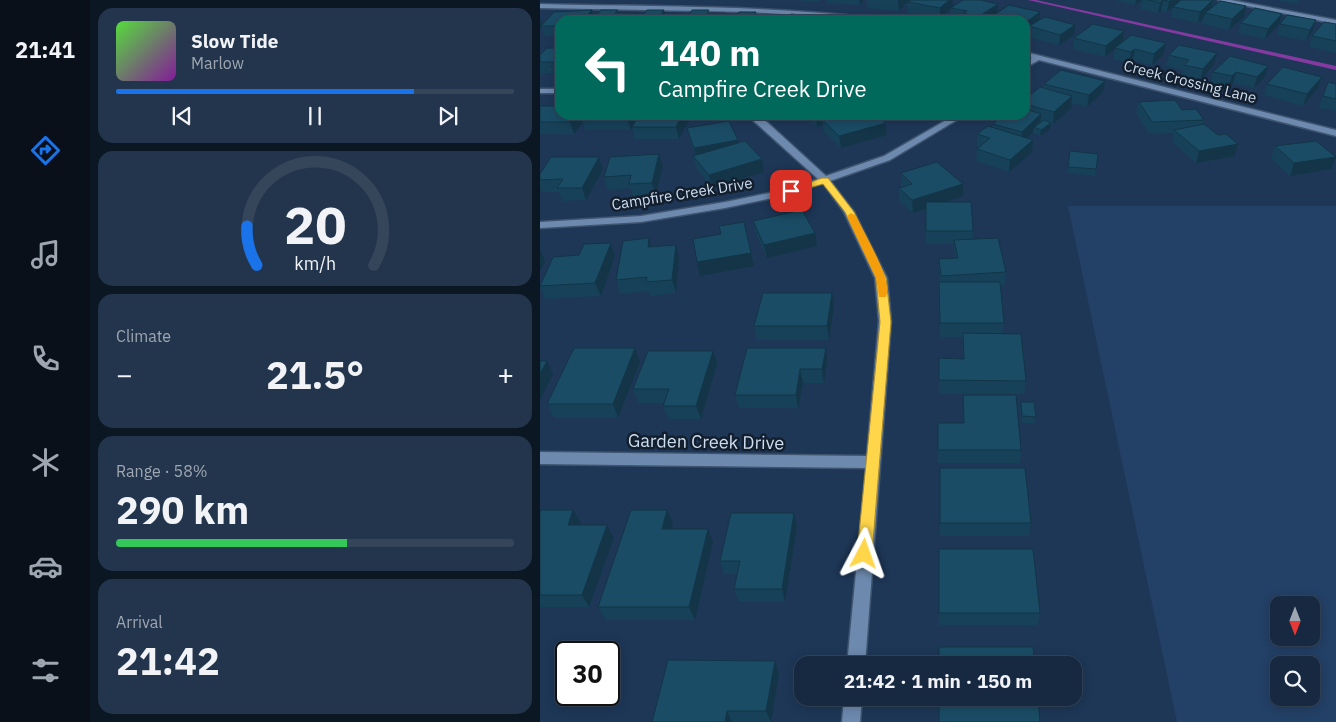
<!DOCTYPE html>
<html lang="en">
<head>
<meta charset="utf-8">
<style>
  body { margin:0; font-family:"IBM Plex Sans",sans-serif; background:#23354c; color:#f1f3f6; height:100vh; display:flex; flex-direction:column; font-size:19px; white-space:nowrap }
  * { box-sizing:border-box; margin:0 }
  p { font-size:16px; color:#9ea6b1 }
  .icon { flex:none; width:28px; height:28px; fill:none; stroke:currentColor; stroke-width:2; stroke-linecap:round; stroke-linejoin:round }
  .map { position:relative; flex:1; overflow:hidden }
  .side { display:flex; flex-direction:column; gap:8px; padding:8px; background:#0c1724; width:450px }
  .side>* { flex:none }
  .top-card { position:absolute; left:15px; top:15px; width:475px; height:105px; border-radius:15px; box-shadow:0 2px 12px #0003,0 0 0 1px #35455a; background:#00695c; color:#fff; overflow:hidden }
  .needle { width:32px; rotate:180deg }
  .tools { position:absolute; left:730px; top:596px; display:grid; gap:10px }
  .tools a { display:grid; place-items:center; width:50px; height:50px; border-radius:10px; background:#162941; box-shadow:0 2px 12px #0003,0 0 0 1px #35455a; font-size:25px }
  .speed { position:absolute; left:15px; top:641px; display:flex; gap:10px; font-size:25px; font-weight:700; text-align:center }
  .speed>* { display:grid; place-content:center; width:65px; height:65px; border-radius:50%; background:#162941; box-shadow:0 2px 12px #0003,0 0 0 1px #35455a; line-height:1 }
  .speed .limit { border:2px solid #111; border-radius:8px; background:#fff; color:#111 }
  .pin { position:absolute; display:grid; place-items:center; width:42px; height:42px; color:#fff; margin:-21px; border-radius:10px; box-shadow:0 2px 8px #0006 }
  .me { position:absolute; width:55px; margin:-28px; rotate:4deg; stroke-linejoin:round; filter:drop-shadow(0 0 4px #0008) }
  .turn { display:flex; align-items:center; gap:18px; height:105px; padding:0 20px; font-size:22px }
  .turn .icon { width:65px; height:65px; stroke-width:2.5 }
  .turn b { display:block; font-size:35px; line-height:42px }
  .big { font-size:38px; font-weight:800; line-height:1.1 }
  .side .tile { flex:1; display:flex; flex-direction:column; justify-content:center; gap:8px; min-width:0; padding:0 18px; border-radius:15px; background:#23354c }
  .side .dial { align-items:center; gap:0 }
  .dial svg { height:130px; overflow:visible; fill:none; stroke:#35455a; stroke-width:7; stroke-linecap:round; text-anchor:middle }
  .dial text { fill:#f1f3f6; stroke:none }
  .song { display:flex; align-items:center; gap:15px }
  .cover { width:60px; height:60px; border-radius:8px; background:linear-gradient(135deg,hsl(110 70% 55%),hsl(290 70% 35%)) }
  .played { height:5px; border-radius:2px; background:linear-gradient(90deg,#1a73e8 75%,#35455a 75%) }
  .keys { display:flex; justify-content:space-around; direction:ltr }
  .heat { display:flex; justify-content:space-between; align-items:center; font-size:28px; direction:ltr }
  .charge { height:8px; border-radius:4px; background:linear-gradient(90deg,#34c759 58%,#35455a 0) }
  .trip { position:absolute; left:254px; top:656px; width:288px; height:50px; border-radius:15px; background:#162941; box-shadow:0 2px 12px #0003,0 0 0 1px #35455a; font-weight:800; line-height:50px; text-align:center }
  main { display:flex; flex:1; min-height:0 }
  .menu { display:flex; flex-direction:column; width:90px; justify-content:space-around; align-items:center; background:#09101a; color:#9ea6b1 }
  .menu .icon { width:35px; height:35px }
  .menu .current { color:#1a73e8 }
  .menu b { font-size:22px; color:#f1f3f6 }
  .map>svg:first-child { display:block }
  .built { fill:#234066; fill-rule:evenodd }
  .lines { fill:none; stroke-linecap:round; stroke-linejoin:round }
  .stream { fill:#843aa1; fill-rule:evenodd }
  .minor-casing { stroke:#3e546f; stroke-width:3 }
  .minor { fill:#6d89ae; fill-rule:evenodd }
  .wall { fill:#174158 }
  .shaded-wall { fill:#133547 }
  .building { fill:#1b4c66; stroke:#133547 }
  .route { fill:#ffd54a; stroke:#a68a30 }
  .slow { fill:#f59e0b }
  .labels { text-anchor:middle; stroke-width:5; stroke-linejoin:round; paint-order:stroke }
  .far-street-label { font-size:15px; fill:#cedef2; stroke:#131f2d }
  .street-label { font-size:18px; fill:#cedef2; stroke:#131f2d }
</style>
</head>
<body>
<main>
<nav class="menu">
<b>21:41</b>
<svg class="icon current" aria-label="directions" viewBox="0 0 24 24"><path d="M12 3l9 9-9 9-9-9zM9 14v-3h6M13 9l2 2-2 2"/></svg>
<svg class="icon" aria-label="music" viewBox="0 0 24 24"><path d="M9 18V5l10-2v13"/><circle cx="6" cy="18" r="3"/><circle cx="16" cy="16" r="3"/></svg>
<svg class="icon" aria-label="phone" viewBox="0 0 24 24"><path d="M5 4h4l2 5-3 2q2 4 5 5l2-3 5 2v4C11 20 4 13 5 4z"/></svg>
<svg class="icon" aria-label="climate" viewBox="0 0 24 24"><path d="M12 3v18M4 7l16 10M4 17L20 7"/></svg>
<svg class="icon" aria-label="car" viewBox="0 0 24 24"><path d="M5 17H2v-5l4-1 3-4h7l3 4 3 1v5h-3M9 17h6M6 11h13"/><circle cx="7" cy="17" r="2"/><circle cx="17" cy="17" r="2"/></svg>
<svg class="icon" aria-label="filters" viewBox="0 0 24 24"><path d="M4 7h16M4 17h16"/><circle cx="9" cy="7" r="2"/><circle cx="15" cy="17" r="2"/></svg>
</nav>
<section class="side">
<div class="tile">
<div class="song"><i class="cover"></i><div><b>Slow Tide</b><p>Marlow</p></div></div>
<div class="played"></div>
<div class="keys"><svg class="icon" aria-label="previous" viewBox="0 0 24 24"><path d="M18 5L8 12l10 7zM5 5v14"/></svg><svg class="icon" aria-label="pause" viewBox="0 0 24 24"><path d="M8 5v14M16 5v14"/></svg><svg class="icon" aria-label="next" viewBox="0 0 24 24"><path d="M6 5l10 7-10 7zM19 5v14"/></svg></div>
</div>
<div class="tile dial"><svg viewBox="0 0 100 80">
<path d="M14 69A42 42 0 1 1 86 69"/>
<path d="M14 69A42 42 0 0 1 8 45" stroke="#1a73e8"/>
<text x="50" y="56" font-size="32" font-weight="700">20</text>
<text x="50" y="72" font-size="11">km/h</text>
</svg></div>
<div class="tile"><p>Climate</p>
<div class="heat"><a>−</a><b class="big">21.5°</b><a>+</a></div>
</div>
<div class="tile"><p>Range · 58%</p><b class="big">290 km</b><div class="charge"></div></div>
<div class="tile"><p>Arrival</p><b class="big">21:42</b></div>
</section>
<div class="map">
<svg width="796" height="722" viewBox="0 0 796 722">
  <rect width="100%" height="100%" fill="#1e3757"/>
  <path class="built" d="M528 206H796V722H637ZM739 605H771V638H739ZM739 665H771V698H739Z"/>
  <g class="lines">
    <path class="stream" d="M488 0H496L796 66V70Z"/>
    <g class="minor-casing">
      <path id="minor" d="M678 0H691L796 20V24Z
        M0 4C112 7 224 5 335 18L338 20 210 12 0 8Z
        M485 52 796 130V136L499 60 485 68V63L492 58 485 56Z
        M0 89H20V93H0Z
        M207 115H216L228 123 286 176 344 156 415 115H425L350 160 290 181 314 212 347 278 351 321 325 665H307L326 468 0 464V452L327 456 339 321 335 278 304 212 283 183 251 194 185 208 101 222 0 228V222L101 216 185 202 249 189 278 179Z
        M304 698H322L320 722H302Z"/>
    </g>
    <use href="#minor" class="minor"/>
  </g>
  <path class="wall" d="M261 0H280L279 2 261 1Z
    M287 0H324L320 5 287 3Z
    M327 0H369L359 11 327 8Z
    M574 0H639L638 2 674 0 672 7 706 6 704 17 689 30 662 24 664 17 658 23 631 17 633 7 627 12 621 11 618 13 600 9 602 0 595 5Z
    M740 0H760L756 4 739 1Z
    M368 2 413 6 499 20 535 25 534 35 519 45 488 37 489 30 485 20H454V16L448 20H420L411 18V8L400 18 368 13Z
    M52 10 54 18 61 10H78V13H96L97 20H20V36H5L2 27 0 29V18L2 25 14 12Z
    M742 14 739 24 725 39 698 33 701 23Z
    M776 20 773 30 766 41 737 35 740 24Z
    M796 24V53L769 47 772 36Z
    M584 31 583 42 624 54 612 65 593 60 589 63 573 59 575 49 565 57 533 49 534 38Z
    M20 48V78H14L13 73H0V55Z
    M629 55 674 64 660 81 642 76 643 70 626 66Z
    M728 66 725 77 714 88 693 83 688 88 670 83 673 72Z
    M782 77 778 88 763 106 724 95 727 84Z
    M565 81 563 92 547 107 532 103 531 108 513 124 511 123 510 129 500 136 493 133V132L487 138 493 140 492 152 469 172 436 161 437 149 439 147 437 146V134L453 127V124L485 115V99L503 88 504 84Z
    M796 84V111L779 108 783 96Z
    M599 102 642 110 664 120 663 125 695 156 656 163 632 142 634 133 609 134 596 113Z
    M0 106 20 115H148L149 120 139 139H95L92 128 91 130H45L43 122 34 134H0Z
    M266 115H336L347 135 301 148 284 132 283 125 277 127 267 118Z
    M147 128 198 143 224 172 172 188 156 168 153 156 155 155 150 140Z
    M735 146 791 169 750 176 731 159Z
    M530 151 556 169 555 176 527 173Z
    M59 157 63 169 46 200 22 201 19 192H2L0 188V174Z
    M123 166 116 195 93 197 90 188 68 190 64 177Z
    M361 173 423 196 406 202 433 231V239L466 272 465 285H460L464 323 463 333 486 381 484 394H399V380L423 359V337H400L399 282H400L399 272V259L415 258 414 244H386V209L373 213 359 201V188L363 187 361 186Z
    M213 221 275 233 277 246 227 258 216 234Z
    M71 243 75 256 61 296 5 299 0 287V284L39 255Z
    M112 247 139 258 136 293 110 296 109 291 80 294 76 280Z
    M292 293 294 306 289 340H217L214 326Z
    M95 348 100 362 78 418H14L7 404Z
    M207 348 287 362 284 383H263L258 408H199L195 395Z
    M173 351 177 364 161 419H128L123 406 124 403H99L93 389Z
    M423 395 481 450 480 463H398V423H423Z
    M481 402 496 417 495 423H482L480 409Z
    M400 468 491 523 489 536H400Z
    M0 510 41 523 40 525H67L74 538 49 607H0Z
    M127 510 133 523 131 529 173 542 155 620H66L58 607Z
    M254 513 257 526 245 602H199L194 589 198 574H184L180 561Z
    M399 549 500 613 498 625H399Z
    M235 661 239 673 231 722H112Z"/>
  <path class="shaded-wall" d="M319 0H324L320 5Z
    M359 0H369L359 11 358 1Z
    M409 0H413V6L400 18V8Z
    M596 0H602L595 5Z
    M623 0 621 11 618 13 620 3Z
    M631 0H639L638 3 627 12 629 2Z
    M673 0 671 9 665 13 664 17 658 23 660 12Z
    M458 4 457 14 454 15V16L448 20H438V17Z
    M706 6 704 17 689 30 692 19Z
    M52 10 55 20H43Z
    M124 10 126 20 120 16Z
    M500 12 499 23 489 26V30L485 33V23Z
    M96 13 97 20H90Z
    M185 13 186 20H182Z
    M742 14 739 24 725 39 728 29Z
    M0 18 3 26H1L2 27 0 29Z
    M776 20 773 30 766 41 770 30Z
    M535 25 534 35 519 45 520 35Z
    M584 31 583 42 565 57 566 46Z
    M626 43 624 54 612 65 614 54Z
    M595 49 593 60 589 63 591 52Z
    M677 53 674 64 660 81 663 69Z
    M728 66 725 77 714 88 717 77Z
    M696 72 693 83 688 88 692 76Z
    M782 77 778 88 763 106 767 94Z
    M565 81 563 92 547 107 549 95Z
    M532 96 531 108 513 124 514 112Z
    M501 114 500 125 494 127 493 132 481 144 482 132Z
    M35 115H47L41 119 43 122 34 134 30 122Z
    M90 115H100L92 127V128L91 130 87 119Z
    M142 115H148L149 120 139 139 136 127Z
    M276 115H314L283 120V125L277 127Z
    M346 123 347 135 301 148 299 136Z
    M511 123 510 129 500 136 501 130Z
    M198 140 200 152 157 160 154 148Z
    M493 140 492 152 469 172 470 160Z
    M698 144 695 156 656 163 659 151Z
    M119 154 123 166 116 195 112 183Z
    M59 157 63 169 46 200 42 188Z
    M796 157 791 169 750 176 754 163Z
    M222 159 224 172 172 188 169 175Z
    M423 184V196L373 213 372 200Z
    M275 233 277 246 227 258 224 245Z
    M109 238 113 251 108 247Z
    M71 243 75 256 61 296 55 283Z
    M136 245 139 258 136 293 132 280Z
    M0 249 5 262 0 271Z
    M211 253 214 266 160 276 157 262Z
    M292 293 294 306 289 340 287 326Z
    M95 348 100 362 78 418 73 404Z
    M286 348 287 362 284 383 282 369Z
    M173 351 177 364 161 419 156 406Z
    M7 361 13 374 0 401V374Z
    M260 369 263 383 258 408 256 395Z
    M33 510 41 523 35 538 28 525Z
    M127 510 133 523 127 542 122 529Z
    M254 513 257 526 245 602 242 589Z
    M67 525 74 538 49 607 42 595Z
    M168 529 173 542 155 620 149 607Z
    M235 661 239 673 231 722 226 711Z
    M187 711 192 722H185Z"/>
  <path class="building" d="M371 0H409L400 8 368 2Z
    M423 0H441L458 4 438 17 423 13 427 11 411 8Z
    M608 0H631L629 2 623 0 620 3Z
    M641 0H673L660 12 633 7Z
    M680 1 706 6 692 19 665 13Z
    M469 5 500 12 485 23V20H468L470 19 454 15Z
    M715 8 742 14 728 29 701 23Z
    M52 10 43 20H20V26H1L14 12Z
    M61 10H78L75 13H96L90 20H52Z
    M107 10H124L120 16H137L134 20H100Z
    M152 10H169L167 13H185L182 20H146Z
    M199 12H216L213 17H233L231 20H194Z
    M251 14 285 17 283 20H245Z
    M747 15 776 20 770 30 740 24Z
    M505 17 535 25 520 35 489 26Z
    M784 22 796 24V41L772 36Z
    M553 24 584 31 566 46 534 38Z
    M591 35 626 43 614 54 595 49 591 52 575 48Z
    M639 45 677 53 663 69 644 65 649 60 629 55Z
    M7 48H20V67H11L15 62H0V55Z
    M690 56 728 66 717 77 696 72 692 76 673 72Z
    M743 67 782 77 767 94 727 84Z
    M521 70 565 81 549 95 504 84Z
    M788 82 796 84V99L783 96Z
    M500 87 532 96 514 112 485 104V99Z
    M635 100 642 110 656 109 664 120 612 122 599 102Z
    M0 106H20V115H35L30 122H0Z
    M485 109 501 114 482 132 453 124 463 115H485Z
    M44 115H90L87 119H41Z
    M99 115H142L136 127H92Z
    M304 115H336L346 123 299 136 283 120Z
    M504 120 511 123 501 130 494 127Z
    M189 121 198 140 154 148 147 128Z
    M664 124 678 135 686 134 698 144 659 151 634 130Z
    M448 126 493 140 470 160 437 149 450 138 437 134Z
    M205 141 222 159 169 175 153 156Z
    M776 141 796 157 754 163 735 146Z
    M530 151 558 154 556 169 528 167Z
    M119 154 112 183 89 184 91 175 64 177 70 157Z
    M11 157H59L42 188H17L23 179 0 180V174Z
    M397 162 423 184 372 200 359 188 372 184 361 173Z
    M386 202H431L433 231H386Z
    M262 210 275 233 224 245 213 221Z
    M204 222 211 253 157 262 153 239 181 234 179 226Z
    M109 238 108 247 136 245 132 280 106 282 107 277 76 280 83 241Z
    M458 238 466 272 401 276 399 259 418 258 414 240Z
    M71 243 55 283 0 286 13 257 39 255 44 244Z
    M399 282H460L464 323H400Z
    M223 293H292L287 326H214Z
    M423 333 481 334 486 381 399 380V358L424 359Z
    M34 348H95L73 404H7Z
    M207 348H286L282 369H260L256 395H195Z
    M108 351H173L156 406H123L129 389H93Z
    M0 361H7L0 374Z
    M423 395H476L481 450H398V423H424Z
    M481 402H494L496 417 482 416Z
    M400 468H485L491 523H400Z
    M0 510H33L28 525H67L42 595H0Z
    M91 510H127L122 529H168L149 607H58Z
    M191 513H254L242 589H194L200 561H180Z
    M399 549H493L500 613H399Z
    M399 647H493L495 665H399Z
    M128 660 235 661 226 711H187L185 722H112Z
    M399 698H498L500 722H399Z"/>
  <path class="route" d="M282 178H288L314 212 346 278 351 322 332 554 330 559 324 561 319 559 317 554 340 322 336 278 305 212 283 184 251 193 246 191Z"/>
  <path class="slow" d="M311 213 316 216C324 234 353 279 346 297H339L336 278 307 216Z"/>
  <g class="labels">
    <g class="far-street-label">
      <text transform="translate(650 82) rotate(14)" y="5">Creek Crossing Lane</text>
      <text transform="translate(142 194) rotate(-9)" y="5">Campfire Creek Drive</text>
    </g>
    <g class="street-label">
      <text transform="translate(166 442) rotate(1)" y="6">Garden Creek Drive</text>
    </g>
  </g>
</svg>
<div class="tools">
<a><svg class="needle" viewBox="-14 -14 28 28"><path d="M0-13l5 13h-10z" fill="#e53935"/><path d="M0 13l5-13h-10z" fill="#9ea6b1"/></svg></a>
<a><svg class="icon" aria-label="search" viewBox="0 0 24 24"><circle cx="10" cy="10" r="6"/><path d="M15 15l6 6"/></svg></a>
</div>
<div class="speed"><div class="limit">30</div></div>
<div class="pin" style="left:251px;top:191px;background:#d93025"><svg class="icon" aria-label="arrive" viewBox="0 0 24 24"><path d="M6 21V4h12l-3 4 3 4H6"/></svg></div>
<svg class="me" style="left:324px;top:554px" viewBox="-20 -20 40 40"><path d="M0-17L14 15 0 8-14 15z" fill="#ffd54a" stroke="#fff" stroke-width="4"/></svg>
<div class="trip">21:42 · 1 min · 150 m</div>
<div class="top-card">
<div class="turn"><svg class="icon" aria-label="left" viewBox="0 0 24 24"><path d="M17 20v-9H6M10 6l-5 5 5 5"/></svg><div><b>140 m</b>Campfire Creek Drive</div></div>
</div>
</div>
</main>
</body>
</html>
